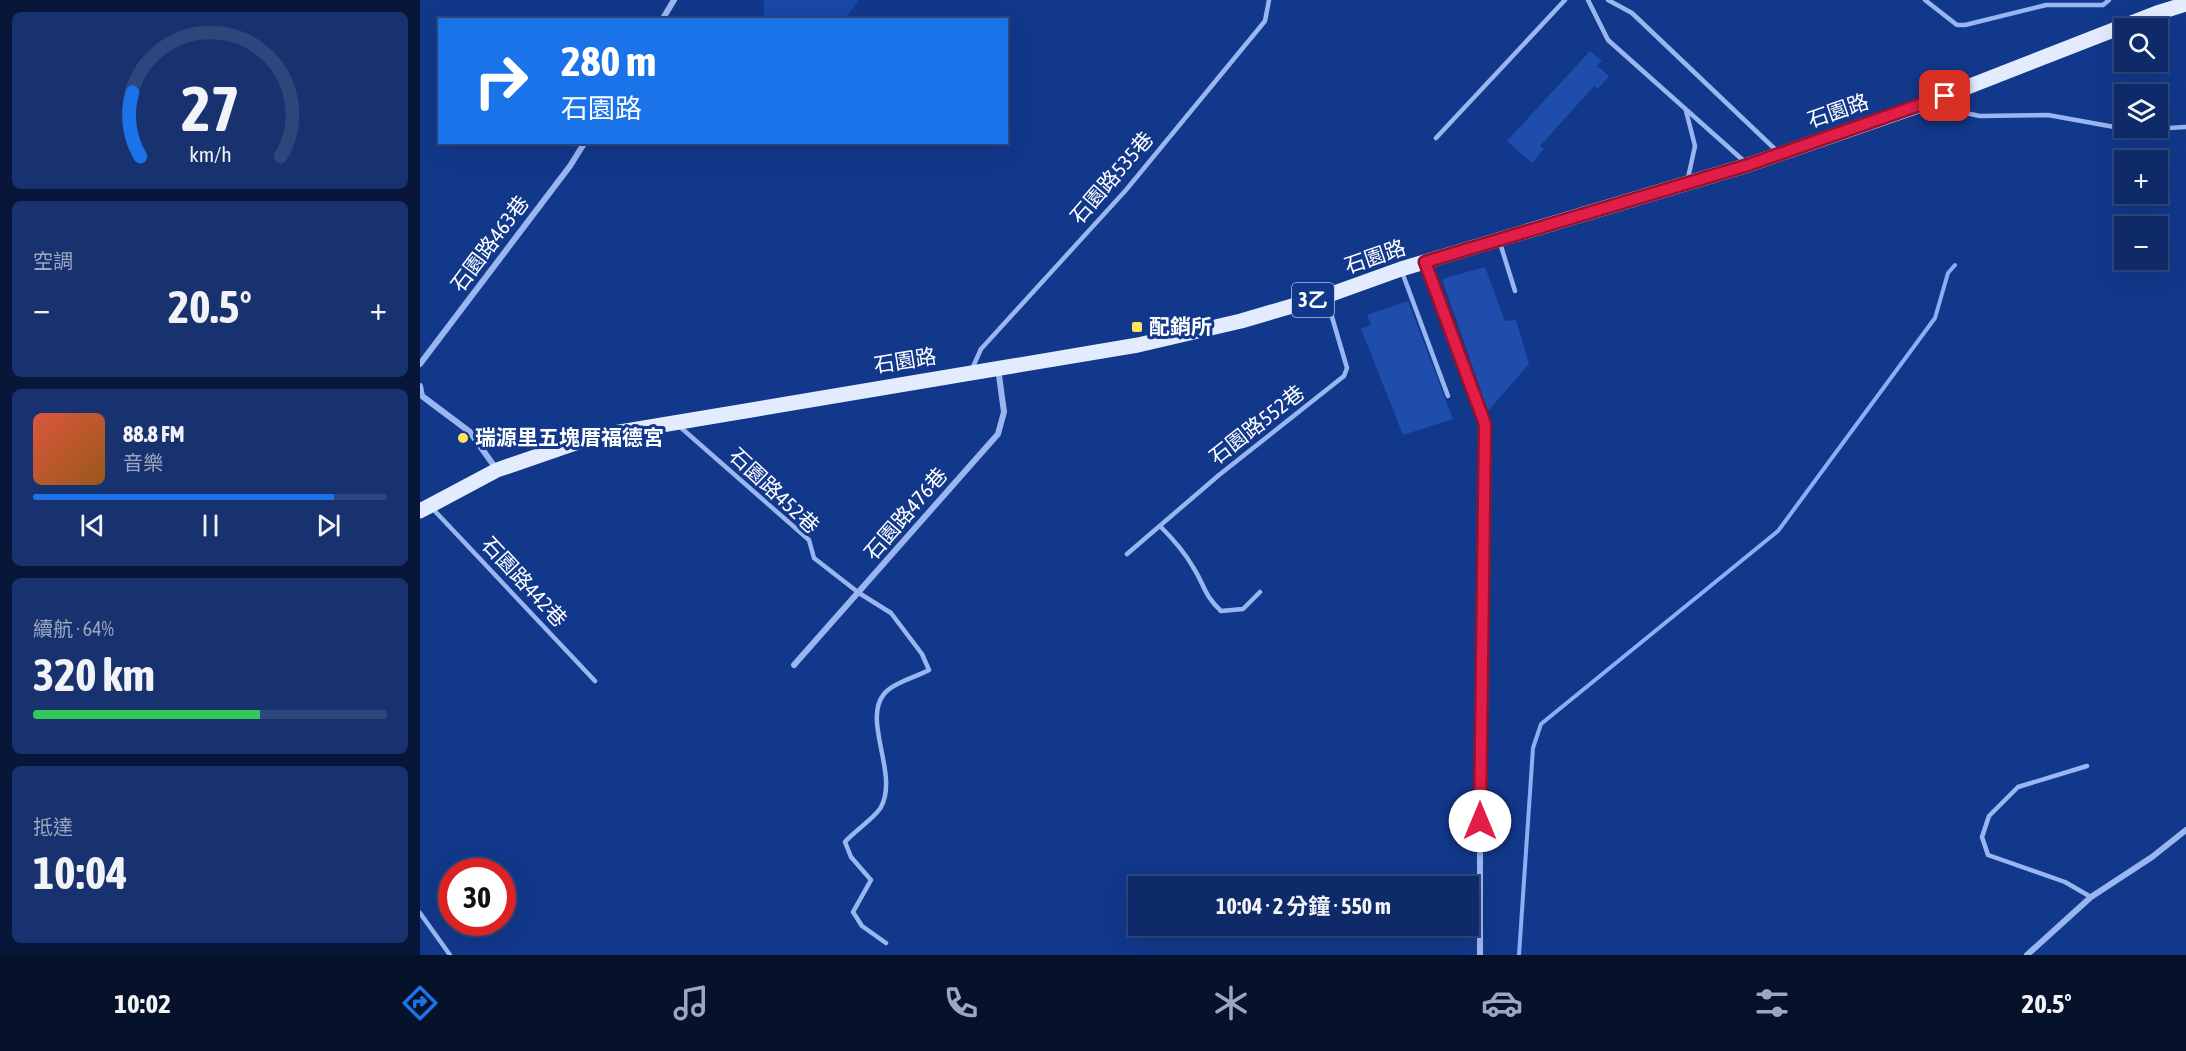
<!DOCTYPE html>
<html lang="zh-TW">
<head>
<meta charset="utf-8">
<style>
  body { margin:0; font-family:"Asap Condensed","Noto Sans TC",sans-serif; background:#17326e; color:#f1f3f6; height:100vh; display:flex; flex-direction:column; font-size:22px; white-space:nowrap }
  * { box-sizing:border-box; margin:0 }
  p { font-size:20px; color:#9ba7c0 }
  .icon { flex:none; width:33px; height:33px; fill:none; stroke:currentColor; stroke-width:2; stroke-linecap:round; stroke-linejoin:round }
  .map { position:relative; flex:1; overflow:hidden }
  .drawer { display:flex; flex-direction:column; gap:12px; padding:12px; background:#081739; width:420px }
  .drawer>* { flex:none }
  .banner { position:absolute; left:18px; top:18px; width:570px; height:126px; border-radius:0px; box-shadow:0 6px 24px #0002,0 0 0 2px #2e467c; background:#1a73e8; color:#fff; overflow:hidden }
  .controls { position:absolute; left:1694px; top:18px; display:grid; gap:12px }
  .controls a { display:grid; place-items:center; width:54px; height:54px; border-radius:0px; background:#0e2a68; box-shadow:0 6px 24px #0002,0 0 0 2px #2e467c; font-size:30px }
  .speed { position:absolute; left:18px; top:858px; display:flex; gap:12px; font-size:30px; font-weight:700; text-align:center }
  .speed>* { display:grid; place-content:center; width:78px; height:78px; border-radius:50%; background:#0e2a68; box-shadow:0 6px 24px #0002,0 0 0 2px #2e467c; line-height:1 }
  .speed .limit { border:9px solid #d22; background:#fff; color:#111 }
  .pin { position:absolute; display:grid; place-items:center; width:51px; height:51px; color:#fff; margin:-26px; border-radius:12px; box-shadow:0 3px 9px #0006 }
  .me { position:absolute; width:66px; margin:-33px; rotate:0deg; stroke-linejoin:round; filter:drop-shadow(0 0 4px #0008) }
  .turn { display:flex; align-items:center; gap:21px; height:126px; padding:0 24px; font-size:27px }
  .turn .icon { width:78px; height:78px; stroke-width:2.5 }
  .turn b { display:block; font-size:42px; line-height:51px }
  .big { font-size:45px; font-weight:700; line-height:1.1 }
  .drawer .widget { flex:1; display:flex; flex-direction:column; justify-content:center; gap:9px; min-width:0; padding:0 21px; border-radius:9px; background:#17326e }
  .drawer .dial { align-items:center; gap:0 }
  .dial svg { height:156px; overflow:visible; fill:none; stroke:#2e467c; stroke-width:7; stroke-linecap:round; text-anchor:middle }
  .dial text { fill:#f1f3f6; stroke:none }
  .song { display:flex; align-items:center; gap:18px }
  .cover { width:72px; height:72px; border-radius:9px; background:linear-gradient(135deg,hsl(10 70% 55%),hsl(30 70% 35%)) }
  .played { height:6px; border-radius:3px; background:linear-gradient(90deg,#1a73e8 85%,#2e467c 85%) }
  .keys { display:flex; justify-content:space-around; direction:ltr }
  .heat { display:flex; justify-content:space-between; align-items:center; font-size:33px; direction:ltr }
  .charge { height:9px; border-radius:4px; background:linear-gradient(90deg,#34c759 64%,#2e467c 0) }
  .trip { position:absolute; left:708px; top:876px; width:351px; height:60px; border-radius:0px; background:#0e2a68; box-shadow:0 6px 24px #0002,0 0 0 2px #2e467c; font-weight:700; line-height:60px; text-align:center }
  .tab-bar { display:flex; height:96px; justify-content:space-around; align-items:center; background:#06112a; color:#9ba7c0 }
  .tab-bar .icon { width:42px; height:42px }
  .tab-bar .current { color:#1a73e8 }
  .tab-bar b { font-size:27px; color:#f1f3f6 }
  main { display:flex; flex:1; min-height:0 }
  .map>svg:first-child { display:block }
  .green { fill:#1a48a6 }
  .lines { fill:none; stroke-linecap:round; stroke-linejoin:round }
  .stream { stroke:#8baff4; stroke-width:4 }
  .building { fill:#1f4dab }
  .lane { stroke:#99b6f1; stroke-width:4.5 }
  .street { stroke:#99b6f1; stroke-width:6 }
  .primary { stroke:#e3ebff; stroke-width:15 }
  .route-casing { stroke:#92132f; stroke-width:15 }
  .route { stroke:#e11d48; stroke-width:10 }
  .poi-dot { fill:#ffe359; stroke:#12388b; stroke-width:2 }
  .labels { text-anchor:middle; stroke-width:6; stroke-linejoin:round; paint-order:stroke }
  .shield { fill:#12388b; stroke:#b8c3dc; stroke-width:1.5 }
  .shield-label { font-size:20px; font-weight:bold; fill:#fff }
  .street-label { font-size:21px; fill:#fff; stroke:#12388b }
  .poi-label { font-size:21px; font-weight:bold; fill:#fff; stroke:#12388b; text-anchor:start }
</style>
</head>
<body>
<main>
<section class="drawer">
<div class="widget dial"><svg viewBox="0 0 100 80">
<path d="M14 69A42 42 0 1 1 86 69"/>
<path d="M14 69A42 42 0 0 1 10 36" stroke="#1a73e8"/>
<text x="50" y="56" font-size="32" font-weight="700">27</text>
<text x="50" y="72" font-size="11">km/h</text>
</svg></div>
<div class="widget"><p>空調</p>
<div class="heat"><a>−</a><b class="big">20.5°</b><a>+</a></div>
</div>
<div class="widget">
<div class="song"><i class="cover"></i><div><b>88.8 FM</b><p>音樂</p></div></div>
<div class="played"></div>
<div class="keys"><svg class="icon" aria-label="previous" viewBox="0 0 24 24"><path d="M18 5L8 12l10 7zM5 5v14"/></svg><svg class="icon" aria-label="pause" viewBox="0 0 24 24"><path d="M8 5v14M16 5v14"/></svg><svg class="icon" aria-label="next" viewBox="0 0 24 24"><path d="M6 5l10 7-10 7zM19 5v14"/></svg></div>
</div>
<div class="widget"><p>續航 · 64%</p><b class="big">320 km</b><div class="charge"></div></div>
<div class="widget"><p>抵達</p><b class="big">10:04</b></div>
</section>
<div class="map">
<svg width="1766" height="955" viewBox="0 0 1766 955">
  <rect width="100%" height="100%" fill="#12388b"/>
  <path class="green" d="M344 0H439L424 20 344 19Z"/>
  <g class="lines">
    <path class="stream" d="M1099 955 1113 748 1121 724 1358 531 1515 318 1528 273 1535 265"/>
  </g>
  <path class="building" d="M1170 51 1182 61 1177 66 1189 76 1178 89 1174 86 1120 146 1124 149 1112 163 1087 141Z
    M1065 267 1085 321 1096 320 1109 364 1068 411 1022 279Z
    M988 301 1033 419 983 435 941 329 951 325 947 315Z"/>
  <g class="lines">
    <path class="lane" d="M1168 0 1188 40 1325 162
      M1188 0 1212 13 1358 152
      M1505 0 1537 25H1545L1626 5H1683L1689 0
      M1512 106 1560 116 1628 115 1711 130 1766 127
      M1266 111 1275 146 1268 178
      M1016 138 1145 0
      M1080 243 1095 291
      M982 272 1028 396
      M552 369 561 349 706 190 845 21 849 0
      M259 426 389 540 394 558 439 593 471 613 502 654 509 670C496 677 473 683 464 694 442 721 479 774 461 807 456 817 433 832 425 842L431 857 451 880 433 912 442 926 466 943
      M12 508 175 681
      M740 526C753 539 764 551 773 567 785 586 784 595 801 611L823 609 840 592
      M707 554 799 475 924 376 927 368 907 300
      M1667 766 1598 787 1569 816 1562 837 1568 855 1645 882 1671 897
      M0 913 30 955"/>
    <path class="street" d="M242 20 254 0
      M1005 262 1065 424 1060 665V955
      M0 364 150 166 165 142
      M0 386 2 396 50 432 77 470
      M374 665 578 434 584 412 578 368
      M1607 955 1671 897 1732 857 1766 830"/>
    <path class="primary" d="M0 511 77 470 176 436 718 345 821 321 906 296 981 269 1328 165 1504 104 1737 13 1766 4"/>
  </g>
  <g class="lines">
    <g class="route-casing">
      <path id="route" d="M1060 821 1065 424 1005 262 1328 165 1525 96"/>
    </g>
    <use href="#route" class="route"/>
  </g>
  <g class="poi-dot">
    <rect x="711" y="321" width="12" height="12" rx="3"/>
    <circle cx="43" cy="438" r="6"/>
  </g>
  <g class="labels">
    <rect class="shield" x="872" y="283" width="42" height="34" rx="4.5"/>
    <g class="shield-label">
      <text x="893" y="307">3乙</text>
    </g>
    <g class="street-label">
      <text transform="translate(1418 111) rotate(-19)" y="7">石園路</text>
      <text transform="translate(692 178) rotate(-49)" y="7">石園路535巷</text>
      <text transform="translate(70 244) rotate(-53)" y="7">石園路463巷</text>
      <text transform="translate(955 257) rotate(-19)" y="7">石園路</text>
      <text transform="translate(485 361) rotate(-9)" y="7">石園路</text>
      <text transform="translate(837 425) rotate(-38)" y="7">石園路552巷</text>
      <text transform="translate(354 491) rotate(43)" y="7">石園路452巷</text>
      <text transform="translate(486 514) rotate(-49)" y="7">石園路476巷</text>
      <text transform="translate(104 582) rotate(47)" y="7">石園路442巷</text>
    </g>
    <g class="poi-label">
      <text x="729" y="334">配銷所</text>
      <text x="55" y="445">瑞源里五塊厝福德宮</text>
    </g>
  </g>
</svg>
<div class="controls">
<a><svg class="icon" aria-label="search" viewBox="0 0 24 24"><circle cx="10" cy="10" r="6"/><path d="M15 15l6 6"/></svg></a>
<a><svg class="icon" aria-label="layers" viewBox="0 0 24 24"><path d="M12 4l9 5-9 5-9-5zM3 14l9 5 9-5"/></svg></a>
<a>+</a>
<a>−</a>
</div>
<div class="speed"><div class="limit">30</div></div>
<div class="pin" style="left:1525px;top:96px;background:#d93025"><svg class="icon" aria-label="arrive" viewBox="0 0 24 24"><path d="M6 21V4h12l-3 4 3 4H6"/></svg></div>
<svg class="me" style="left:1060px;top:821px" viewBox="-20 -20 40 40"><circle r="19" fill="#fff"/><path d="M0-13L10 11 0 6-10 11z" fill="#e11d48"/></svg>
<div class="trip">10:04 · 2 分鐘 · 550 m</div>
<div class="banner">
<div class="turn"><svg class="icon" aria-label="right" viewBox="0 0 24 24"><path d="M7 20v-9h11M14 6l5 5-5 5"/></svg><div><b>280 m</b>石園路</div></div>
</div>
</div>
</main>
<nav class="tab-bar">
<b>10:02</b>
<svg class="icon current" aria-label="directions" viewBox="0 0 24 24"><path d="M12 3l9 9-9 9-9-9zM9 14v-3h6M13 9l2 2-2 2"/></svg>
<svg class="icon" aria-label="music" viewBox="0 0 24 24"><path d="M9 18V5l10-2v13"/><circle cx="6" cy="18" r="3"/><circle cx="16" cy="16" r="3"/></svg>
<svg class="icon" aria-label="phone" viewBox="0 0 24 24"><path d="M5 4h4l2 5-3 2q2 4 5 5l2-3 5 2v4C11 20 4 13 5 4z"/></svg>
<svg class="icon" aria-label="climate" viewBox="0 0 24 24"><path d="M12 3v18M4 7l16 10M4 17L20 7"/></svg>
<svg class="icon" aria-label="car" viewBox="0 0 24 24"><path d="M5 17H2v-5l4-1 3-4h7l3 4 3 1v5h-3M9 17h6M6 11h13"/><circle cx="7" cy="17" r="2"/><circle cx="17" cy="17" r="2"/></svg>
<svg class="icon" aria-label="filters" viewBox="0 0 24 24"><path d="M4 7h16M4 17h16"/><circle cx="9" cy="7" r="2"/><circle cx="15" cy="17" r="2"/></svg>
<b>20.5°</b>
</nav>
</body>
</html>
